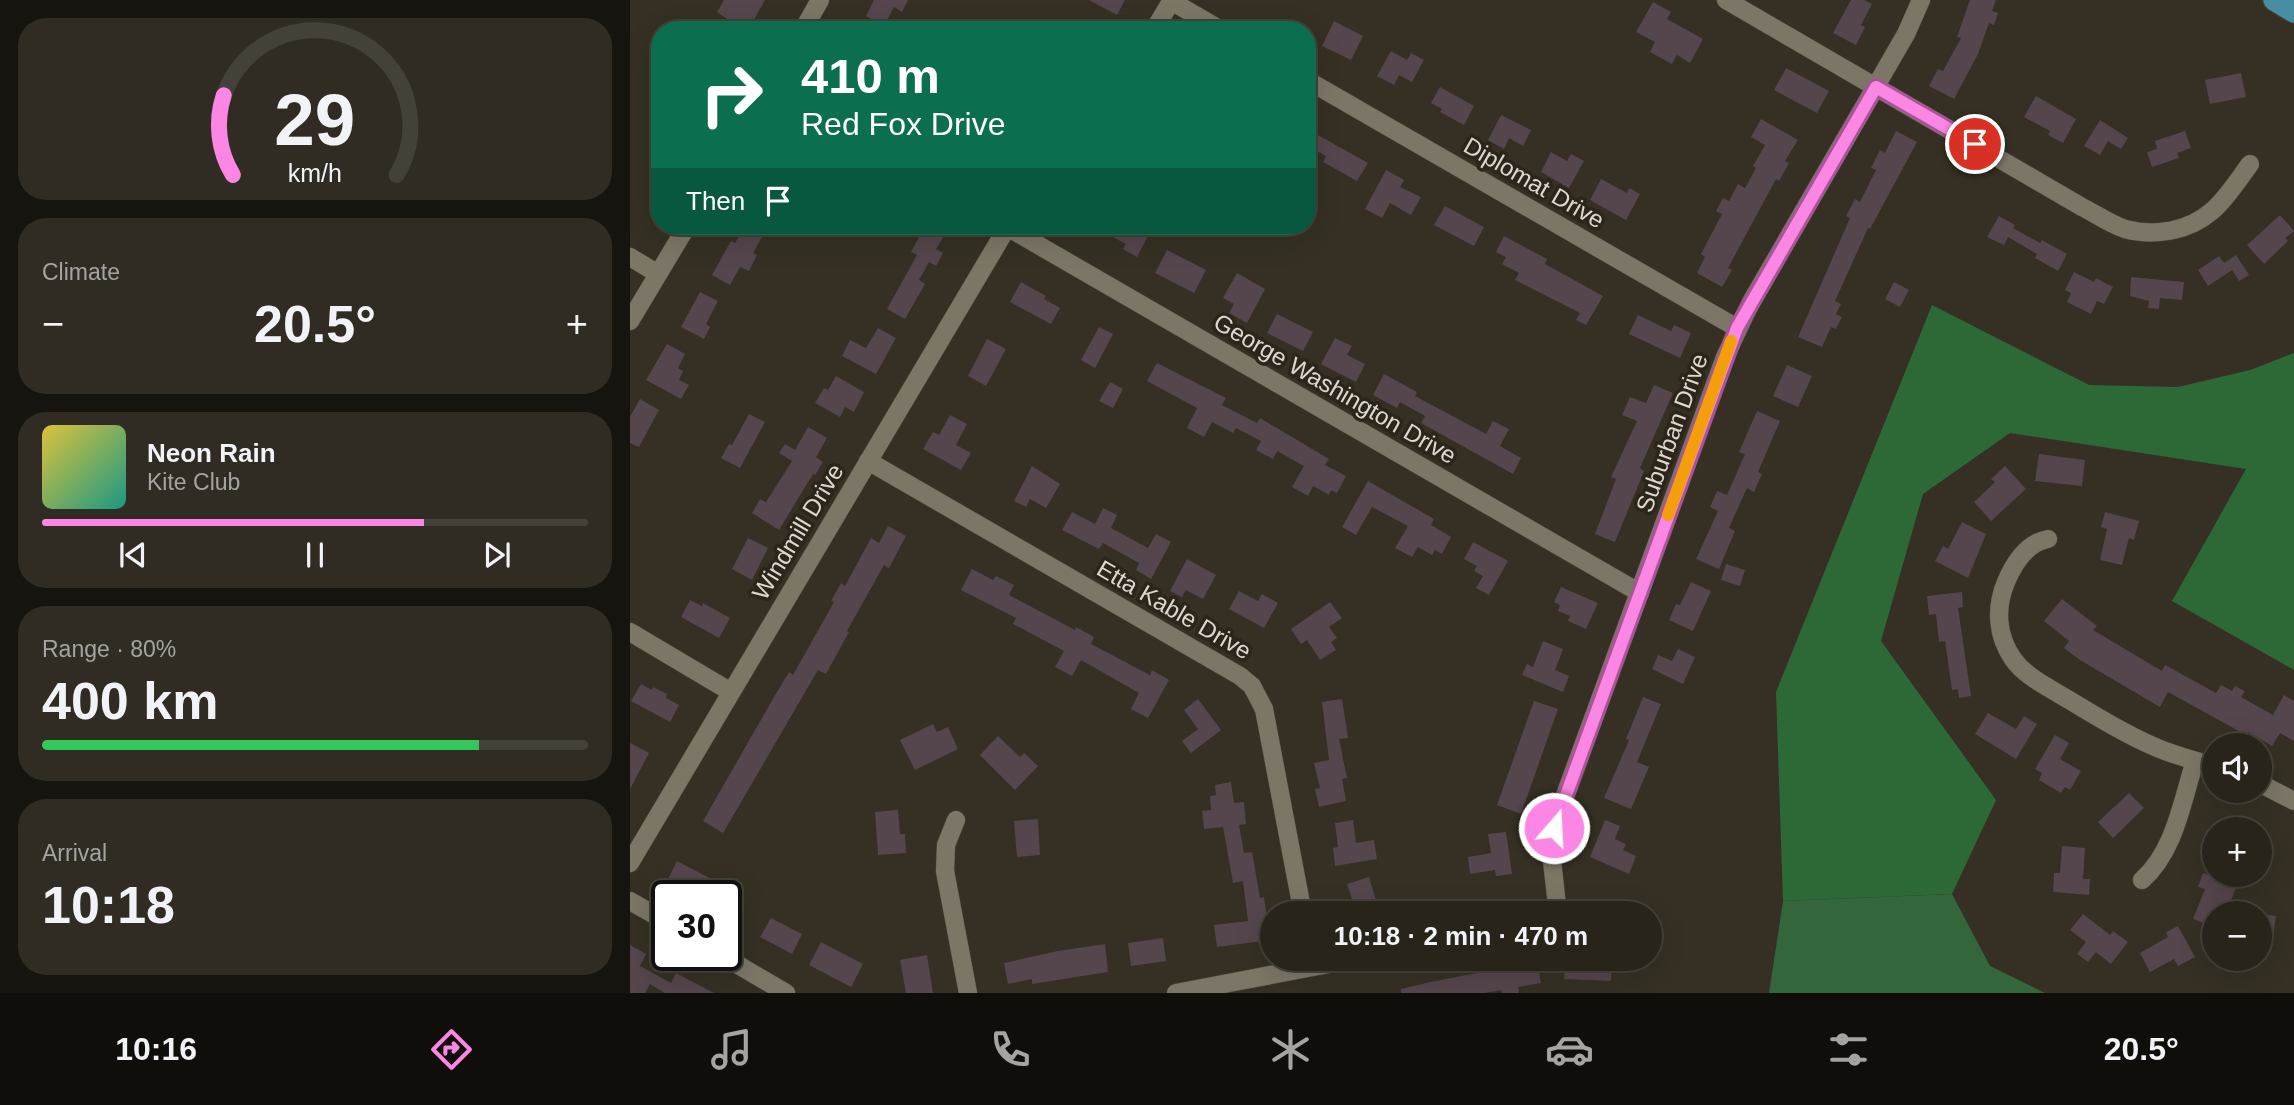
<!DOCTYPE html>
<html lang="en">
<head>
<meta charset="utf-8">
<style>
  body { margin:0; font-family:Helvetica,sans-serif; background:#302c23; color:#f1f3f6; height:100vh; display:flex; flex-direction:column; font-size:26px; white-space:nowrap }
  * { box-sizing:border-box; margin:0 }
  p { font-size:23px; color:#a5a4a2 }
  .icon { flex:none; width:38px; height:38px; fill:none; stroke:currentColor; stroke-width:2; stroke-linecap:round; stroke-linejoin:round }
  .map { position:relative; flex:1; overflow:hidden }
  .drawer { display:flex; flex-direction:column; gap:18px; padding:18px; background:#16140e; width:630px }
  .drawer>* { flex:none }
  .guide { position:absolute; left:21px; top:21px; width:665px; height:214px; border-radius:28px; box-shadow:0 7px 28px #0002,0 0 0 2px #444139; background:#0b6e4f; color:#fff; overflow:hidden }
  .controls { position:absolute; left:1572px; top:733px; display:grid; gap:14px }
  .controls a { display:grid; place-items:center; width:70px; height:70px; border-radius:50%; background:#28241a; box-shadow:0 7px 28px #0002,0 0 0 2px #444139; font-size:35px }
  .speed { position:absolute; left:21px; top:880px; display:flex; gap:14px; font-size:35px; font-weight:700; text-align:center }
  .speed>* { display:grid; place-content:center; width:91px; height:91px; border-radius:50%; background:#28241a; box-shadow:0 7px 28px #0002,0 0 0 2px #444139; line-height:1 }
  .speed .limit { border:4px solid #111; border-radius:10px; background:#fff; color:#111 }
  .pin { position:absolute; display:grid; place-items:center; width:60px; height:60px; color:#fff; margin:-30px; border:4px solid #fff; border-radius:50%; box-shadow:0 2px 7px #0007 }
  .me { position:absolute; width:77px; margin:-38px; rotate:19deg; stroke-linejoin:round; filter:drop-shadow(0 0 5px #0008) }
  .turn { display:flex; align-items:center; gap:24px; height:147px; padding:0 35px; font-size:32px }
  .turn .icon { width:91px; height:91px; stroke-width:2.5 }
  .turn b { display:block; font-size:49px; line-height:60px }
  .then { display:flex; align-items:center; height:66px; padding:0 35px; background:#0003; gap:14px; font-size:26px }
  .big { font-size:52px; font-weight:700; line-height:1.1 }
  .drawer .widget { flex:1; display:flex; flex-direction:column; justify-content:center; gap:10px; min-width:0; padding:0 24px; border-radius:28px; background:#302c23 }
  .drawer .dial { align-items:center; gap:0 }
  .dial svg { height:182px; overflow:visible; fill:none; stroke:#444139; stroke-width:7; stroke-linecap:round; text-anchor:middle }
  .dial text { fill:#f1f3f6; stroke:none }
  .song { display:flex; align-items:center; gap:21px }
  .cover { width:84px; height:84px; border-radius:10px; background:linear-gradient(135deg,hsl(50 70% 55%),hsl(170 70% 35%)) }
  .played { height:7px; border-radius:4px; background:linear-gradient(90deg,#fc86e3 70%,#444139 70%) }
  .keys { display:flex; justify-content:space-around; direction:ltr }
  .heat { display:flex; justify-content:space-between; align-items:center; font-size:38px; direction:ltr }
  .charge { height:10px; border-radius:5px; background:linear-gradient(90deg,#34c759 80%,#444139 0) }
  .trip { position:absolute; left:630px; top:901px; width:402px; height:70px; border-radius:35px; background:#28241a; box-shadow:0 7px 28px #0002,0 0 0 2px #444139; font-weight:700; line-height:70px; text-align:center }
  .dock { display:flex; height:112px; justify-content:space-around; align-items:center; background:#100e0a; color:#a5a4a2 }
  .dock .icon { width:49px; height:49px }
  .dock .current { color:#fc86e3 }
  .dock b { font-size:32px; color:#f1f3f6 }
  main { display:flex; flex:1; min-height:0 }
  .map>svg:first-child { display:block }
  .green { fill:#33663b }
  .forest { fill:#2d6837 }
  .building { fill:#55454c }
  .lines { fill:none; stroke-linecap:round; stroke-linejoin:round }
  .minor-casing { stroke:#524e42; stroke-width:19 }
  .major-casing { stroke:#524e42; stroke-width:23 }
  .minor { stroke:#7c7667; stroke-width:18 }
  .major { stroke:#478ea3; stroke-width:21 }
  .route-casing { stroke:#a45794; stroke-width:18 }
  .route { stroke:#fc86e3; stroke-width:12 }
  .slow { stroke:#f59e0b; stroke-width:12 }
  .labels { text-anchor:middle; stroke-width:7; stroke-linejoin:round; paint-order:stroke }
  .street-label { font-size:24px; fill:#dcd8d0; stroke:#2b2619 }
</style>
</head>
<body>
<main>
<section class="drawer">
<div class="widget dial"><svg viewBox="0 0 100 80">
<path d="M14 69A42 42 0 1 1 86 69"/>
<path d="M14 69A42 42 0 0 1 10 34" stroke="#fc86e3"/>
<text x="50" y="56" font-size="32" font-weight="700">29</text>
<text x="50" y="72" font-size="11">km/h</text>
</svg></div>
<div class="widget"><p>Climate</p>
<div class="heat"><a>−</a><b class="big">20.5°</b><a>+</a></div>
</div>
<div class="widget">
<div class="song"><i class="cover"></i><div><b>Neon Rain</b><p>Kite Club</p></div></div>
<div class="played"></div>
<div class="keys"><svg class="icon" aria-label="previous" viewBox="0 0 24 24"><path d="M18 5L8 12l10 7zM5 5v14"/></svg><svg class="icon" aria-label="pause" viewBox="0 0 24 24"><path d="M8 5v14M16 5v14"/></svg><svg class="icon" aria-label="next" viewBox="0 0 24 24"><path d="M6 5l10 7-10 7zM19 5v14"/></svg></div>
</div>
<div class="widget"><p>Range · 80%</p><b class="big">400 km</b><div class="charge"></div></div>
<div class="widget"><p>Arrival</p><b class="big">10:18</b></div>
</section>
<div class="map">
<svg width="1664" height="993" viewBox="0 0 1664 993">
  <rect width="100%" height="100%" fill="#353023"/>
  <path class="green" d="M1322 894 1360 966 1415 993H1139L1153 901Z"/>
  <path class="forest" d="M1302 305 1459 385 1548 387 1620 370 1664 353V670L1542 601 1616 469 1380 433 1293 494 1251 641 1366 800 1322 894 1153 901 1146 692Z"/>
  <path class="building" d="M94 0H135L118 30H95L100 21 87 12Z
    M244 0H278L272 12 264 7 254 26 236 16Z
    M459 0H495L487 15Z
    M1221 0H1234L1242 4 1231 25 1235 27 1226 45 1203 33Z
    M1340 0H1366L1362 11 1368 13 1364 25 1359 23 1348 54 1324 99 1299 86 1308 69 1313 71 1331 38 1327 37Z
    M1023 2 1041 12 1037 19 1073 39 1060 63 1047 55 1042 64 1020 52 1025 42 1006 32Z
    M704 21 733 36 721 60 692 46Z
    M761 51 777 60 781 53 794 60 782 82 769 75 764 85 747 76Z
    M1156 68 1199 91 1187 113 1144 90Z
    M1611 73 1616 97 1580 104 1575 80Z
    M810 87 844 106 834 125 810 112 812 109 801 103Z
    M1406 96 1446 119 1433 143 1418 135 1420 131 1394 117Z
    M871 115 901 130 893 146 879 138 874 149 858 140Z
    M1131 119 1168 140 1155 161 1159 163 1149 181 1146 179 1098 268 1102 270 1092 287 1067 273 1075 257 1071 254 1092 214 1086 211 1093 198 1099 201 1108 184 1115 188 1126 168 1123 166 1135 145 1121 137Z
    M1470 120 1498 138 1491 149 1478 141 1470 155 1454 146Z
    M677 129 738 163 727 181 693 162 696 156 677 146Z
    M1266 131 1287 142 1240 229 1238 228 1205 301 1211 304 1206 314 1212 317 1206 329 1201 327 1192 347 1168 337 1220 218 1216 216 1225 199 1230 202 1246 170 1241 168 1250 150 1255 153Z
    M1555 131 1561 148 1547 153 1549 158 1522 167 1517 152 1527 149 1525 141Z
    M921 152 937 161 941 154 954 161 939 188 911 172Z
    M756 170 774 180 770 187 791 197 781 215 760 203 752 218 735 209Z
    M971 179 997 193 999 188 1010 194 996 220 960 200Z
    M815 206 854 227 844 246 804 225Z
    M1650 215 1664 231 1655 238 1658 241 1634 264 1617 245Z
    M1369 216 1385 225 1383 228 1410 243 1412 240 1437 254 1428 271 1405 258 1407 254 1378 237 1374 245 1357 237Z
    M115 226H138L123 253 127 255 119 271 110 267 100 285 82 275 101 241 105 243Z
    M295 226H311L318 229 306 249 313 253 306 266 299 262 289 280 295 284 275 319 257 309 287 255 281 252Z
    M462 226H499L518 236 507 257 493 249 496 244Z
    M874 236 917 259 915 264 973 296 956 325 946 320 950 313 885 280 889 273 872 264 876 257 866 252Z
    M537 250 576 270 564 293 525 273Z
    M1606 255 1619 275 1609 281 1602 270 1578 286 1568 270 1589 256 1594 263Z
    M1444 272 1464 282 1466 278 1483 287 1474 304 1467 301 1461 314 1437 302 1441 293 1435 290Z
    M607 273 635 289 617 323 599 313 604 304 593 298Z
    M1501 277 1554 282 1552 300 1530 298 1529 309 1518 308 1519 301 1500 296Z
    M391 282 416 296 414 299 430 308 421 324 380 302Z
    M1264 282 1279 290 1270 307 1255 299Z
    M70 292 88 301 76 324 80 327 74 339 51 327Z
    M647 314 683 332 673 351 637 333Z
    M1008 315 1041 331 1044 325 1061 333 1050 358 999 334Z
    M469 327 483 334 465 368 451 360Z
    M248 328 266 338 246 374 212 356 220 340 236 348Z
    M705 338 722 346 717 355 735 364 726 382 691 364Z
    M357 339 376 349 356 386 338 376Z
    M37 344 55 354 48 368 53 371 49 380 59 385 51 399 16 380Z
    M527 363 596 398 592 405 627 423 630 418 699 459 695 465 716 476 707 493 701 490 699 495 683 486 678 496 662 487 674 466 647 451 643 459 626 450 631 441 606 428 603 433 582 422 574 437 557 428 567 408 517 381Z
    M1157 365 1182 376 1168 407 1143 396Z
    M754 374 787 392 785 396 856 434 863 421 879 429 870 446 891 458 883 474 791 423 795 416 770 402 767 408 743 395Z
    M206 376 234 392 224 412 215 407 210 417 185 403 194 388 198 390Z
    M480 382 493 389 483 408 469 401Z
    M1024 385 1043 393 1010 468 1014 471 985 542 965 534 986 479 981 477 1007 421 992 415 1000 397 1016 403Z
    M10 399 29 410 9 447 0 443V417Z
    M1127 411 1150 421 1128 472 1132 474 1124 492 1117 488 1099 528 1105 531 1089 569 1066 559 1088 511 1080 507 1087 491 1097 495 1115 454 1109 452Z
    M119 414 135 422 110 468 91 458 99 444 102 445Z
    M320 415 337 424 326 445 341 453 331 470 293 449 303 432 309 435Z
    M178 427 197 438 186 457 193 462 185 475 183 474 149 530 122 513 130 499 136 502 162 461 149 453 155 444 165 450Z
    M1409 454 1455 460 1452 486 1405 481Z
    M402 466 430 484 416 508 400 499 396 507 384 501Z
    M1375 466 1396 489 1361 521 1344 502 1365 482 1361 479Z
    M738 481 804 519 801 525 821 537 812 554 805 550 802 555 788 547 782 557 765 548 778 526 742 507 726 535 712 527Z
    M473 508 487 515 481 528 518 548 526 534 541 542 521 579 506 570 509 563 473 543 469 549 432 530 442 512 465 524Z
    M1475 512 1509 521 1504 540 1499 538 1492 565 1470 560 1477 529 1471 527Z
    M1332 522 1356 534 1338 578 1305 561 1313 546 1318 549Z
    M258 526 276 536 259 568 254 565 217 631 219 632 196 674 188 670 93 833 73 821 144 697 159 672 163 675 204 602 201 601 211 583 215 586 241 538 249 543Z
    M118 538 138 548 122 580 102 569Z
    M843 542 878 561 859 595 846 588 853 576 844 571 847 566 834 559Z
    M557 559 586 575 573 599 556 590 552 597 540 591Z
    M1096 564 1115 570 1110 586 1091 580Z
    M342 569 363 580 366 576 384 585 379 595 445 630 446 627 464 637 461 644 520 675 522 670 539 680 518 718 501 709 509 693 451 660 442 676 425 667 434 651 383 624 386 618 331 590Z
    M1061 582 1081 591 1063 631 1039 620 1046 604 1050 605Z
    M931 587 968 603 956 629 938 621 940 616 928 611 930 605 924 602Z
    M609 591 628 601 632 594 648 603 634 628 599 609Z
    M1332 592 1333 607 1328 608 1341 696 1329 698 1328 689 1322 690 1315 641 1309 642 1306 614 1299 615 1297 596Z
    M1432 599 1467 626 1463 630 1532 671 1535 665 1586 693 1591 685 1602 691 1605 686 1615 691 1611 697 1643 715 1654 695 1664 701V741L1650 733 1642 746 1618 732 1616 735 1538 692 1530 707 1450 660 1434 648 1439 641 1414 621Z
    M60 600 72 606 73 603 100 618 89 638 51 617Z
    M700 602 712 618 699 627 707 638 701 642 706 650 690 660 677 640 671 644 661 629Z
    M913 641 933 649 925 670 939 676 933 692 892 675 897 664 903 667Z
    M1048 649 1065 657 1053 684 1022 669 1028 655 1042 661Z
    M11 684 22 690 23 687 37 694 36 698 49 705 40 722 1 701Z
    M1013 697 1031 704 1007 762 1019 767 1001 809 974 798 999 740 996 739Z
    M568 699 591 730 561 753 552 741 568 729 554 710Z
    M712 699 718 738 709 739 717 778 712 779 716 801 689 807 685 789 690 788 684 763 699 760 692 702Z
    M904 701 928 709 891 814 867 805Z
    M1358 713 1386 729 1394 716 1407 724 1386 759 1345 734Z
    M303 724 307 732 318 727 328 749 285 770 270 740Z
    M1425 735 1439 743 1430 759 1451 771 1440 790 1435 787 1431 793 1409 780 1412 773 1405 769Z
    M368 736 390 757 394 753 408 766 385 790 350 755Z
    M0 743 19 753 0 789Z
    M601 782 604 803 614 802 616 824 609 825 614 853 622 852 630 898 634 897 640 940 587 947 584 925 618 921 613 881 603 883 593 827 574 829 572 811 581 810 580 796 586 795 585 785Z
    M1499 793 1514 808 1483 838 1468 822Z
    M268 810 270 834H275L276 853 248 855 245 812Z
    M408 819 410 855 387 857 384 821Z
    M723 820 726 843 744 840 747 859 705 866 703 848 708 847 705 823Z
    M975 820 990 826 985 839 996 844 993 850 1006 856 999 874 960 857Z
    M876 832 882 874 866 876 865 870 840 874 838 857 861 853 858 834Z
    M1432 846 1455 848 1453 879H1460L1459 895 1423 892 1424 873H1430Z
    M47 861 87 882 80 896H66L37 881Z
    M1573 873 1607 885 1600 903 1594 901 1590 914H1584V927L1563 919 1575 889 1568 887Z
    M739 877 750 914H727L717 884Z
    M1453 914 1480 935 1483 931 1498 942 1481 964 1466 952 1458 962 1447 954 1456 942 1440 930Z
    M1629 914 1646 916 1642 942 1629 940Z
    M141 918 172 934 162 954 130 937Z
    M1548 926 1565 957 1548 966 1544 959 1520 972 1510 953 1538 937 1536 932Z
    M533 938 536 961 501 966 498 943Z
    M191 942 233 964 221 987 179 965Z
    M475 944 478 972 402 984V979L378 984 374 963 428 951Z
    M0 945 16 954 10 966 41 983 46 973 84 993H35L20 984 15 993H0Z
    M297 955 303 993H276L270 960Z
    M935 959H982L981 981 934 979Z
    M907 961 911 983 888 987 889 993H872L871 990 855 993H771V989L801 982Z"/>
  <g class="lines">
    <g class="minor-casing">
      <path id="minor" d="M1096 0 1452 207C1466 214 1480 224 1495 229 1525 237 1559 231 1582 211 1597 198 1608 180 1620 164
        M541 1 591 30
        M173 30 190 0
        M524 30 542 0
        M677 80 1107 328
        M377 227 1010 593
        M0 257 28 274
        M0 321 57 226
        M238 461 610 676 622 686 634 709 673 914
        M1418 539C1396 543 1384 563 1376 582 1365 608 1367 636 1383 659 1395 676 1416 686 1434 697 1463 714 1492 733 1523 746 1542 755 1563 760 1584 766
        M0 632 101 692
        M1629 783 1664 801
        M326 820 316 845 315 871 338 993
        M0 863 378 226
        M1512 880C1545 851 1552 801 1565 761
        M0 901 37 922
        M928 914 921 852 927 817 1095 357 1121 302 1276 34 1291 0
        M93 956 156 993
        M546 993 725 959"/>
    </g>
    <g class="major-casing">
      <path id="major" d="M1644 0 1664 12"/>
    </g>
    <use href="#minor" class="minor"/>
    <use href="#major" class="major"/>
  </g>
  <g class="lines">
    <g class="route-casing">
      <path id="route" d="M924 828 1107 328 1246 87 1345 144"/>
    </g>
    <use href="#route" class="route"/>
    <path class="slow" d="M1038 515 1101 341"/>
  </g>
  <g class="labels">
    <g class="street-label">
      <text transform="translate(904 183) rotate(30)" y="8">Diplomat Drive</text>
      <text transform="translate(705 389) rotate(30)" y="8">George Washington Drive</text>
      <text transform="translate(1042 433) rotate(-70)" y="8">Suburban Drive</text>
      <text transform="translate(168 532) rotate(-59)" y="8">Windmill Drive</text>
      <text transform="translate(544 610) rotate(30)" y="8">Etta Kable Drive</text>
    </g>
  </g>
</svg>
<div class="controls">
<a><svg class="icon" aria-label="sound" viewBox="0 0 24 24"><path d="M4 9h4l5-4v14l-5-4H4zM17 9q2 3 0 6"/></svg></a>
<a>+</a>
<a>−</a>
</div>
<div class="speed"><div class="limit">30</div></div>
<div class="pin" style="left:1345px;top:144px;background:#d93025"><svg class="icon" aria-label="arrive" viewBox="0 0 24 24"><path d="M6 21V4h12l-3 4 3 4H6"/></svg></div>
<svg class="me" style="left:924px;top:828px" viewBox="-20 -20 40 40"><circle r="17" fill="#fc86e3" stroke="#fff" stroke-width="3"/><path d="M0-11L8 9 0 5-8 9z" fill="#fff"/></svg>
<div class="trip">10:18 · 2 min · 470 m</div>
<div class="guide">
<div class="turn"><svg class="icon" aria-label="right" viewBox="0 0 24 24"><path d="M7 20v-9h11M14 6l5 5-5 5"/></svg><div><b>410 m</b>Red Fox Drive</div></div>
<div class="then">Then<svg class="icon" aria-label="arrive" viewBox="0 0 24 24"><path d="M6 21V4h12l-3 4 3 4H6"/></svg></div>
</div>
</div>
</main>
<nav class="dock">
<b>10:16</b>
<svg class="icon current" aria-label="directions" viewBox="0 0 24 24"><path d="M12 3l9 9-9 9-9-9zM9 14v-3h6M13 9l2 2-2 2"/></svg>
<svg class="icon" aria-label="music" viewBox="0 0 24 24"><path d="M9 18V5l10-2v13"/><circle cx="6" cy="18" r="3"/><circle cx="16" cy="16" r="3"/></svg>
<svg class="icon" aria-label="phone" viewBox="0 0 24 24"><path d="M5 4h4l2 5-3 2q2 4 5 5l2-3 5 2v4C11 20 4 13 5 4z"/></svg>
<svg class="icon" aria-label="climate" viewBox="0 0 24 24"><path d="M12 3v18M4 7l16 10M4 17L20 7"/></svg>
<svg class="icon" aria-label="car" viewBox="0 0 24 24"><path d="M5 17H2v-5l4-1 3-4h7l3 4 3 1v5h-3M9 17h6M6 11h13"/><circle cx="7" cy="17" r="2"/><circle cx="17" cy="17" r="2"/></svg>
<svg class="icon" aria-label="filters" viewBox="0 0 24 24"><path d="M4 7h16M4 17h16"/><circle cx="9" cy="7" r="2"/><circle cx="15" cy="17" r="2"/></svg>
<b>20.5°</b>
</nav>
</body>
</html>
